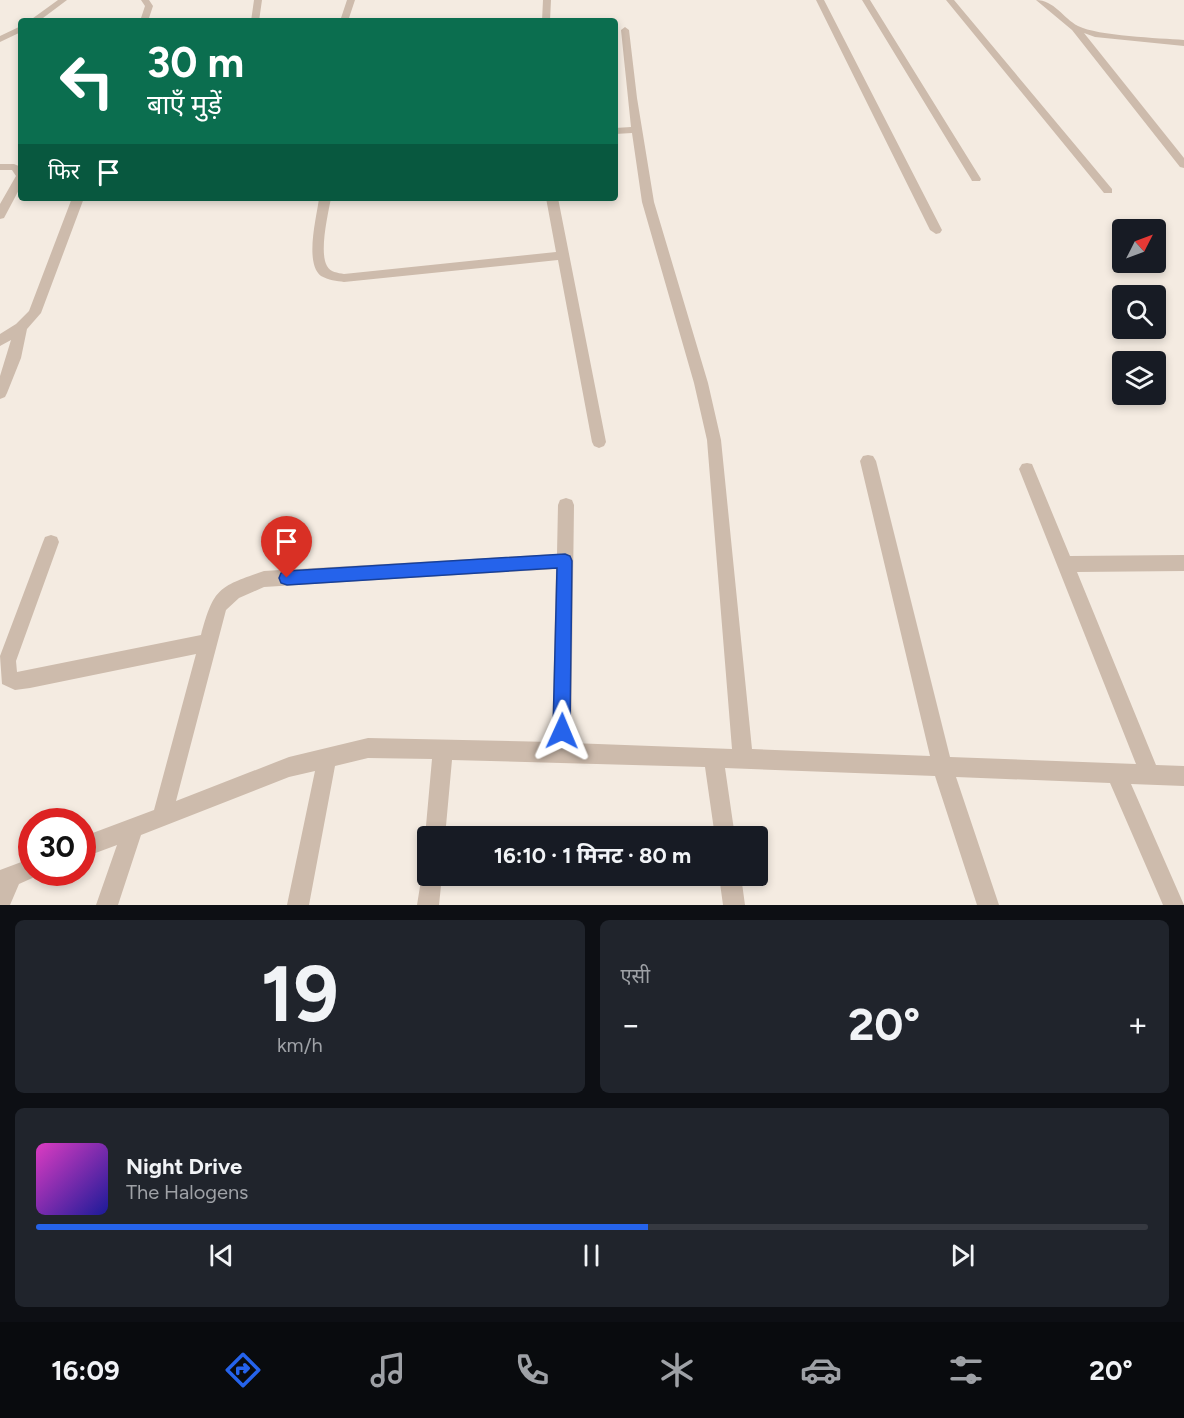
<!DOCTYPE html>
<html lang="hi">
<head>
<meta charset="utf-8">
<style>
  body { margin:0; font-family:Figtree,"Noto Sans Devanagari",sans-serif; background:#20242c; color:#f1f3f6; height:100vh; display:flex; flex-direction:column; font-size:22px; white-space:nowrap }
  * { box-sizing:border-box; margin:0 }
  p { font-size:20px; color:#9ea1a6 }
  .icon { flex:none; width:33px; height:33px; fill:none; stroke:currentColor; stroke-width:2; stroke-linecap:round; stroke-linejoin:round }
  .map { position:relative; height:905px; overflow:hidden }
  .sheet { display:flex; flex-direction:column; gap:15px; padding:15px; background:#0d0f14; flex:1 }
  .sheet>* { flex:none }
  .banner { position:absolute; left:18px; top:18px; width:600px; height:183px; border-radius:6px; box-shadow:0 3px 9px #0003; background:#0b6e4f; color:#fff; overflow:hidden }
  .needle { width:39px; rotate:48deg }
  .fabs { position:absolute; left:1112px; top:219px; display:grid; gap:12px }
  .fabs a { display:grid; place-items:center; width:54px; height:54px; border-radius:6px; background:#171b24; box-shadow:0 3px 9px #0003; font-size:30px }
  .speed { position:absolute; left:18px; top:808px; display:flex; gap:12px; font-size:30px; font-weight:700; text-align:center }
  .speed>* { display:grid; place-content:center; width:78px; height:78px; border-radius:50%; background:#171b24; box-shadow:0 3px 9px #0003; line-height:1 }
  .speed .limit { border:9px solid #d22; background:#fff; color:#111 }
  .pin { position:absolute; display:grid; place-items:center; width:51px; height:51px; color:#fff; margin:-62px -26px; border-radius:50% 50% 50% 0; rotate:-45deg; box-shadow:0 0 6px #0007 }
  .pin .icon { rotate:45deg }
  .me { position:absolute; width:66px; margin:-33px; rotate:1deg; stroke-linejoin:round; filter:drop-shadow(0 0 4px #0008) }
  .turn { display:flex; align-items:center; gap:21px; height:126px; padding:0 30px; font-size:27px }
  .turn .icon { width:78px; height:78px; stroke-width:2.5 }
  .turn b { display:block; font-size:42px; line-height:51px }
  .then { display:flex; align-items:center; height:57px; padding:0 30px; background:#0003; gap:12px; font-size:22px }
  .big { font-size:45px; font-weight:700; line-height:1.1 }
  .sheet .widget { flex:1; display:flex; flex-direction:column; justify-content:center; gap:9px; min-width:0; padding:0 21px; border-radius:9px; background:#20242c }
  .sheet .dial { align-items:center; gap:0 }
  .dial b { font-size:78px; line-height:1 }
  .song { display:flex; align-items:center; gap:18px }
  .cover { width:72px; height:72px; border-radius:9px; background:linear-gradient(135deg,hsl(310 70% 55%),hsl(240 70% 35%)) }
  .played { height:6px; border-radius:3px; background:linear-gradient(90deg,#2563eb 55%,#363941 55%) }
  .keys { display:flex; justify-content:space-around; direction:ltr }
  .heat { display:flex; justify-content:space-between; align-items:center; font-size:33px; direction:ltr }
  .sheet .tiles { flex:1; display:grid; gap:15px; grid-template-columns:1fr 1fr }
  .widget:last-child { grid-column:span 2 }
  .trip { position:absolute; left:417px; top:826px; width:351px; height:60px; border-radius:6px; background:#171b24; box-shadow:0 3px 9px #0003; font-weight:700; line-height:60px; text-align:center }
  .tab-bar { display:flex; height:96px; justify-content:space-around; align-items:center; background:#090b0e; color:#9ea1a6 }
  .tab-bar .icon { width:42px; height:42px }
  .tab-bar .on { color:#2563eb }
  .tab-bar b { font-size:27px; color:#f1f3f6 }
  .map>svg:first-child { display:block }
  .lines { fill:none; stroke-linecap:round; stroke-linejoin:round }
  .minor { fill:#cdbbac; fill-rule:evenodd }
  .route { fill:#2563eb; stroke:#184099; stroke-width:1.5 }
</style>
</head>
<body>
<div class="map">
<svg width="1184" height="905" viewBox="0 0 1184 905">
  <rect width="100%" height="100%" fill="#f4ebe1"/>
  <g class="lines">
    <path class="minor" d="M58 0H67L39 21H29Z
      M141 0H149L153 6 148 21H140L145 6Z
      M254 0H262L259 21H251Z
      M347 0H355L348 21H340Z
      M543 0H551L550 21H542Z
      M816 0H824L942 230 940 233 936 234 930 230Z
      M862 0H870L981 179 980 181H972L971 179Z
      M946 0H954L1112 189V193H1104Z
      M1036 0C1054 0 1063 18 1078 26 1098 36 1159 38 1184 40V46L1095 37 1084 33 1184 158V168L1180 167 1072 30Z
      M21 26V32L0 42V36Z
      M625 27 629 30 637 98 654 202 708 383 721 440 752 749 930 756 860 461 863 456 868 455 873 456 876 461 950 757 1136 764 1019 469 1022 464 1027 463 1032 464 1070 556 1184 555V571L1077 572 1156 765 1184 766V786L1131 784 1184 905H1163L1110 783 956 777 999 905H977L935 776 725 768 735 837H715L705 767 452 760 445 837H428V844L425 837 432 759 368 758 335 766 309 905H287L315 771 289 777 141 835 118 905H96L117 845 82 858V837L154 810 196 654 30 688 15 690 2 684 0 656 43 542 45 537 51 535 57 537 59 542 16 661 17 672 201 635C214 588 218 587 264 571L557 554 558 505 560 500 566 498 572 500 574 505 571 743 732 749 707 440 694 383 642 202 632 133 615 134V128L631 127 621 30ZM556 569 552 742 368 738 289 757 176 801 226 610 239 598 264 587Z
      M0 164H14L21 167V186L4 218 0 219V204L16 176 12 170H0Z
      M72 198H84L41 313 27 329 21 358 7 393 5 397 0 399V376L11 340 0 346V334L16 324 29 311Z
      M319 198H331C328 214 319 252 327 266 330 272 338 273 344 274L556 252 546 198H558L606 442 604 446 599 448 594 446 592 442 558 260 344 282C337 281 328 280 321 276 304 263 317 216 319 198Z
      M32 858V873H41L39 875 19 884 10 905H0V870Z
      M428 867V876H442L439 905H417L423 868Z
      M719 876H741L745 905H723Z"/>
  </g>
  <path class="route" d="M565 554 570 556 572 561 570 731 568 737 562 740 556 737 553 731 557 568 287 585 281 583 279 578 281 573 287 571Z"/>
</svg>
<div class="fabs">
<a><svg class="needle" viewBox="-14 -14 28 28"><path d="M0-13l5 13h-10z" fill="#e53935"/><path d="M0 13l5-13h-10z" fill="#9ea1a6"/></svg></a>
<a><svg class="icon" aria-label="search" viewBox="0 0 24 24"><circle cx="10" cy="10" r="6"/><path d="M15 15l6 6"/></svg></a>
<a><svg class="icon" aria-label="layers" viewBox="0 0 24 24"><path d="M12 4l9 5-9 5-9-5zM3 14l9 5 9-5"/></svg></a>
</div>
<div class="speed"><div class="limit">30</div></div>
<div class="pin" style="left:287px;top:578px;background:#d93025"><svg class="icon" aria-label="arrive" viewBox="0 0 24 24"><path d="M6 21V4h12l-3 4 3 4H6"/></svg></div>
<svg class="me" style="left:562px;top:731px" viewBox="-20 -20 40 40"><path d="M0-17L14 15 0 8-14 15z" fill="#2563eb" stroke="#fff" stroke-width="4"/></svg>
<div class="trip">16:10 · 1 मिनट · 80 m</div>
<div class="banner">
<div class="turn"><svg class="icon" aria-label="left" viewBox="0 0 24 24"><path d="M17 20v-9H6M10 6l-5 5 5 5"/></svg><div><b>30 m</b>बाएँ मुड़ें</div></div>
<div class="then">फिर<svg class="icon" aria-label="arrive" viewBox="0 0 24 24"><path d="M6 21V4h12l-3 4 3 4H6"/></svg></div>
</div>
</div>
<section class="sheet">
<div class="tiles">
<div class="widget dial"><b>19</b><p>km/h</p></div>
<div class="widget"><p>एसी</p>
<div class="heat"><a>−</a><b class="big">20°</b><a>+</a></div>
</div>
<div class="widget">
<div class="song"><i class="cover"></i><div><b>Night Drive</b><p>The Halogens</p></div></div>
<div class="played"></div>
<div class="keys"><svg class="icon" aria-label="previous" viewBox="0 0 24 24"><path d="M18 5L8 12l10 7zM5 5v14"/></svg><svg class="icon" aria-label="pause" viewBox="0 0 24 24"><path d="M8 5v14M16 5v14"/></svg><svg class="icon" aria-label="next" viewBox="0 0 24 24"><path d="M6 5l10 7-10 7zM19 5v14"/></svg></div>
</div>
</div>
</section>
<nav class="tab-bar">
<b>16:09</b>
<svg class="icon on" aria-label="directions" viewBox="0 0 24 24"><path d="M12 3l9 9-9 9-9-9zM9 14v-3h6M13 9l2 2-2 2"/></svg>
<svg class="icon" aria-label="music" viewBox="0 0 24 24"><path d="M9 18V5l10-2v13"/><circle cx="6" cy="18" r="3"/><circle cx="16" cy="16" r="3"/></svg>
<svg class="icon" aria-label="phone" viewBox="0 0 24 24"><path d="M5 4h4l2 5-3 2q2 4 5 5l2-3 5 2v4C11 20 4 13 5 4z"/></svg>
<svg class="icon" aria-label="climate" viewBox="0 0 24 24"><path d="M12 3v18M4 7l16 10M4 17L20 7"/></svg>
<svg class="icon" aria-label="car" viewBox="0 0 24 24"><path d="M5 17H2v-5l4-1 3-4h7l3 4 3 1v5h-3M9 17h6M6 11h13"/><circle cx="7" cy="17" r="2"/><circle cx="17" cy="17" r="2"/></svg>
<svg class="icon" aria-label="filters" viewBox="0 0 24 24"><path d="M4 7h16M4 17h16"/><circle cx="9" cy="7" r="2"/><circle cx="15" cy="17" r="2"/></svg>
<b>20°</b>
</nav>
</body>
</html>
